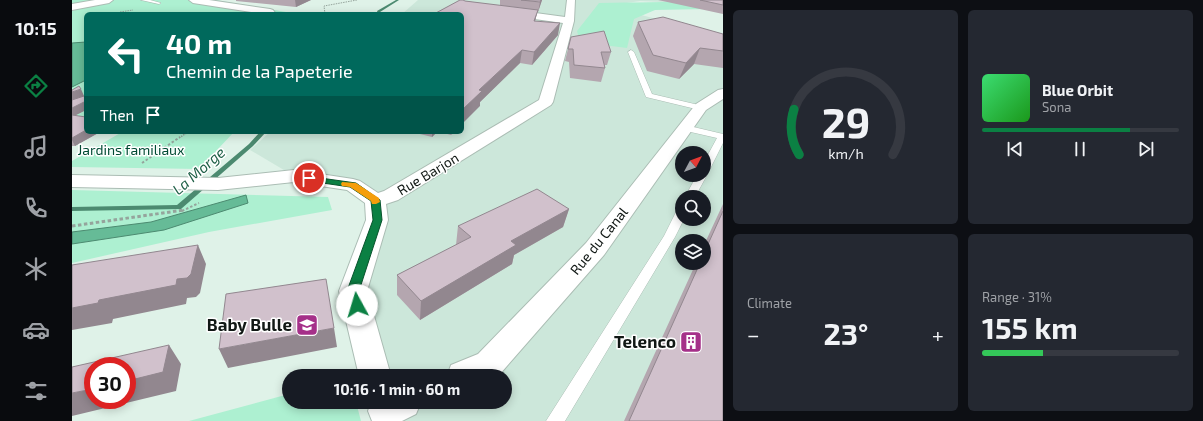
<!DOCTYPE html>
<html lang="en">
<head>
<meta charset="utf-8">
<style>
  body { margin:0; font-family:"Exo 2",sans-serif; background:#242831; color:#f1f3f6; height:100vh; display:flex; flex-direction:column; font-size:15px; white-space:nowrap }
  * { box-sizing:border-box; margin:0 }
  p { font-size:13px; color:#9ea1a6 }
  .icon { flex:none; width:22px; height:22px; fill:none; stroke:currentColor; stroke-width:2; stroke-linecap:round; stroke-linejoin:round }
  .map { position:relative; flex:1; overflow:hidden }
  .drawer { display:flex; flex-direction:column; gap:10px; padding:10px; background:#0d0f14; width:480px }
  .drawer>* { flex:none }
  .banner { position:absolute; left:12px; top:12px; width:380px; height:122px; border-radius:6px; box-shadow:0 2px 10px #0003; background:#00695c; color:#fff; overflow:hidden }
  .needle { width:26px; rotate:49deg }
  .controls { position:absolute; left:603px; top:146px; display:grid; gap:8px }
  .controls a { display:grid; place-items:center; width:36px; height:36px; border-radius:50%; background:#171b24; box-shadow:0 2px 10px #0003; font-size:20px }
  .speed { position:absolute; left:12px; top:357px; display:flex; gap:8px; font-size:20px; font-weight:700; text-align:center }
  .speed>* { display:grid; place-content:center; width:52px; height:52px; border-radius:50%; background:#171b24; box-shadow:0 2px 10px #0003; line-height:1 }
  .speed .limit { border:6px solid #d22; background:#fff; color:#111 }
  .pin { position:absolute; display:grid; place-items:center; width:34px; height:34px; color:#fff; margin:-17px; border:2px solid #fff; border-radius:50%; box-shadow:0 1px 4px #0007 }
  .me { position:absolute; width:44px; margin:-22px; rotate:354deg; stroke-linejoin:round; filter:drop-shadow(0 0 3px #0008) }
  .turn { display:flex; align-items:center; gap:14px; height:84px; padding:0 16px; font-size:18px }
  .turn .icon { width:52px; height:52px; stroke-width:2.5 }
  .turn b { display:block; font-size:28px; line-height:34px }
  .then { display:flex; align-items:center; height:38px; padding:0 16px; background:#0003; gap:8px; font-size:15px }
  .big { font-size:30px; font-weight:700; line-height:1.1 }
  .drawer .card { flex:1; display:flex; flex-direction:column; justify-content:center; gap:6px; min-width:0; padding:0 14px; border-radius:6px; background:#242831 }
  .drawer .dial { align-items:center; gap:0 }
  .dial svg { height:104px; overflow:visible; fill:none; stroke:#363941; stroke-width:7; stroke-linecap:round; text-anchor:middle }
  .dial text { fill:#f1f3f6; stroke:none }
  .song { display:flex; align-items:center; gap:12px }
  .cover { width:48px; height:48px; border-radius:6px; background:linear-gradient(135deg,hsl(140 70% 55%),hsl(120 70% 35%)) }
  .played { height:4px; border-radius:2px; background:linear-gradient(90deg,#0b8043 75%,#363941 75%) }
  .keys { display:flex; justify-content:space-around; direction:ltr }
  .heat { display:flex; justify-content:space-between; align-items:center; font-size:22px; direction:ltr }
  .charge { height:6px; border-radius:3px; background:linear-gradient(90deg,#34c759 31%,#363941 0) }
  .drawer .tiles { flex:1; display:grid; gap:10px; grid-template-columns:repeat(2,1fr) }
  .trip { position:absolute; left:210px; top:369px; width:230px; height:40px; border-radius:20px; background:#171b24; box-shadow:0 2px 10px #0003; font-weight:700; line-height:40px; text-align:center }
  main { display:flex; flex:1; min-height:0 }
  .tabs { display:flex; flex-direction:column; width:72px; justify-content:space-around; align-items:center; background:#090b0e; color:#9ea1a6 }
  .tabs .icon { width:28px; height:28px }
  .tabs .active { color:#0b8043 }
  .tabs b { font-size:18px; color:#f1f3f6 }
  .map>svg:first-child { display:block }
  .built { fill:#cce7da; fill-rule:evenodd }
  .green { fill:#adf0d1 }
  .water { fill:#66bb97; stroke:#4c8a70 }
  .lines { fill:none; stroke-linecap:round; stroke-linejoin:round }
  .stream { fill:#4c8a70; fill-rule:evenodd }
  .service-casing { stroke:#abbdb4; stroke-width:1 }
  .minor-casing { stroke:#abbdb4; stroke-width:2 }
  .path-far3 { stroke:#95a49c; stroke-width:1; stroke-dasharray:1.5 1; stroke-linecap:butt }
  .path-far2 { stroke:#95a49c; stroke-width:1.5; stroke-dasharray:1.5 1; stroke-linecap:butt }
  .path-far1 { stroke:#95a49c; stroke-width:2; stroke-dasharray:2.5 2; stroke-linecap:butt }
  .path { stroke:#95a49c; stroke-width:3; stroke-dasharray:3.5 2.5; stroke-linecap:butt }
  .service { fill:#fff; fill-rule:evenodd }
  .minor { fill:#fff; fill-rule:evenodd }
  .wall { fill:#b4a6af }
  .shaded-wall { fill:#92878f }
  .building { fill:#d1c1cc; stroke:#92878f }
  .route { fill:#0b8043; stroke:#07532c }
  .slow { fill:#f59e0b }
  .labels { text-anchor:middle; stroke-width:3; stroke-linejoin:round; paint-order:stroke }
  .park-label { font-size:14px; fill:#004b34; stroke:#fff }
  .street-label { font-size:14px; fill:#111815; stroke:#fff }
  .water-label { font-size:15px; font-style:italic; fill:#206148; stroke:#fff }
  .near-poi-label { font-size:17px; font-weight:bold; fill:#111815; stroke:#fff; text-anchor:end }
</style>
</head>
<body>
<main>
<nav class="tabs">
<b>10:15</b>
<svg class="icon active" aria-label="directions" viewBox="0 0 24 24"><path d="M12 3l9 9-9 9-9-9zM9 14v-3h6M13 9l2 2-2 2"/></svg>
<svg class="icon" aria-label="music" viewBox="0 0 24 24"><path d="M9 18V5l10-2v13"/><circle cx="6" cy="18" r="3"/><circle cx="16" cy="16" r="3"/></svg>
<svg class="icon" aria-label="phone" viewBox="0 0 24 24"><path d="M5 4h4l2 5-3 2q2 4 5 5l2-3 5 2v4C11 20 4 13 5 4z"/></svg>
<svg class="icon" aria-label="climate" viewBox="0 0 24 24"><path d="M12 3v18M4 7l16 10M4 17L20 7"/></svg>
<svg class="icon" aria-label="car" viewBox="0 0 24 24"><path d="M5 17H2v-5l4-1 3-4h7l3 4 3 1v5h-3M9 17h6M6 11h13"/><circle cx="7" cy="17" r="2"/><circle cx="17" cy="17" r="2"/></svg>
<svg class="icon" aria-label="filters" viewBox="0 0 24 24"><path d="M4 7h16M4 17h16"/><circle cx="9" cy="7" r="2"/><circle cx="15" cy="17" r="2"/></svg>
</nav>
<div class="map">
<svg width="651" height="421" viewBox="0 0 651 421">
  <rect width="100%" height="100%" fill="#dff2e8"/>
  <path class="built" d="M346 0H649L613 3 568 1 547 4 538 7 651 36V421H315L310 402H433V376H303L281 291 305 220 281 185 222 176 178 150 198 132H390V14H330ZM610 153H632V175H610ZM610 197H632V219H610ZM610 241H632V263H610Z"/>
  <path class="green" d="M0 0H144L214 12 211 14H14V119L0 121Z
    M630 0 637 9 583 10 562 19 555 48 508 42 505 31 527 3C562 2 596 3 630 0Z
    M50 132H162L127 169 0 167V161Z
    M0 190 256 197 260 210 137 232 0 263Z
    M217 394V402H284L289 421H117Z"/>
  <path class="water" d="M14 42V80L0 87V43Z
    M174 195 176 203 92 230 0 244V232L79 222Z"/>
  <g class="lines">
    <path class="stream" d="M324 0H327L308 12V14H306L305 11Z
      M188 132H194L181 146 109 209 0 211V207L105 205 177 144Z"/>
    <g class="service-casing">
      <path id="service" d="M69 0H78L89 3 87 4Z
        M559 50 562 52 580 94 631 106V110H628L574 97 556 52Z
        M613 125 651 134V143L637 171 634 173 635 175 623 197H613L625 175H632V162L645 138 610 130 609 128Z
        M610 209V219H612L603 237 493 421H474L592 236 604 212 606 210Z"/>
    </g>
    <g class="minor-casing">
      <path id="minor" d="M23 0H41L37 3 0 10V4Z
        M117 0H137L198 9 201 10 204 14H193L121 3Z
        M495 0H503L502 21 481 102 479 105 326 200 314 204 316 220 295 291 319 376H287L267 291 294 220 293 203 275 190 222 182 146 190 0 187V175L146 178 222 170 281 179 288 181 306 193 312 191 467 100 491 23 434 15 429 12 434 9 493 17Z
        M651 89V99L634 110 532 255 428 374 425 376H375L379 365 406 354 514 243 624 104 646 90Z
        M299 402H349L344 414 330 421H300L296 411Z"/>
    </g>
    <path class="path-far3" d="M48 12 61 10
      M253 14 252 6 285 0"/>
    <path class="path-far2" d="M107 138 116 132"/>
    <path class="path-far1" d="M70 163 108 137
      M110 211 127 203"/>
    <path class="path" d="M0 226 112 210"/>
    <use href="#service" class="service"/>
    <use href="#minor" class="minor"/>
  </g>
  <path class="wall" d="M164 0H239L224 7 164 1Z
    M428 0H470L466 12H465L463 21 486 35 460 65 448 63 408 102V106L393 1 428 6Z
    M586 0H651V14Z
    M566 22 651 34V68L622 64 607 79 575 71 561 36Z
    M499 37 539 52 535 65H533V68L529 82 498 78 497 62 493 61Z
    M0 90 14 100V110L4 115 14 132H28L3 146H0Z
    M340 132H365L360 137Z
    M368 132H383L379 135Z
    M651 204V421H552L624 263H632V245Z
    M497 209 491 227 442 255 440 264 348 320 325 295V275L384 245 386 226Z"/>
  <path class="shaded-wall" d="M223 0H239L224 7Z
    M469 0H470L466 12 468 2Z
    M466 10 463 21H462Z
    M488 23 486 35 460 65 462 52Z
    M628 48 622 64 607 79 614 63Z
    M450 50 448 63 408 102V106L390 124V110L407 90Z
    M9 89 12 96 0 101V92Z
    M14 101V110L0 117V108Z
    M14 130V132H28L3 146 0 140V138Z
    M360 132H365L360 137Z
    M497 209 491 227 442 255 440 264 348 320 349 301 439 241Z
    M126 245 134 264 128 293 124 297 115 298 114 304 41 319 40 323 0 330V308L27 300Z
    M262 328 265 347 156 368 147 349Z
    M97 345 109 364 104 391 0 416V393L21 389V400H55V381Z"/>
  <path class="building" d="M388 0H391L393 1 466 10 462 21 488 23 462 52 450 50 407 90 410 91 390 110V14H362Z
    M449 0H469L468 2Z
    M628 0H651V5Z
    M591 17 651 34V51L628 48 614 63 581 55 566 22Z
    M532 31 539 52H529L533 68 502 65 501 49H496L499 37Z
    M7 86 9 89 0 92V90Z
    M12 96 14 101 0 108V100Z
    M0 115 14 117V130L0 138Z
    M465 189 497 209 439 241 444 245 349 301 325 275 399 237 386 226Z
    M651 211V421H557L628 263H632V253Z
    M126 245 119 274 115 278 105 279 104 285 27 300 26 303 0 308V265Z
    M254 279 262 328 147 349 154 294Z
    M97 345 91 372 55 381V366H21V389L0 393V367Z"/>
  <path class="route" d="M234 176 284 183 308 200 310 220 287 291 291 305 289 308 285 310 281 308 275 291 301 220 299 201 278 187 237 181 233 178Z"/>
  <path class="slow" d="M270 182 284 183 307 198 308 202 304 204H300L299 201 278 187 270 186 269 184Z"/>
  <defs>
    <g id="school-square" transform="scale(1.15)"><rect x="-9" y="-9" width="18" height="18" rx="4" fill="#a53089" stroke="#fff"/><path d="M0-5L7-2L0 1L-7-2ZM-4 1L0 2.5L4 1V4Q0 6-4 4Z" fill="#fff"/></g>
    <g id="building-square" transform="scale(1.15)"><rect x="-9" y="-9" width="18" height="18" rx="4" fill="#a53089" stroke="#fff"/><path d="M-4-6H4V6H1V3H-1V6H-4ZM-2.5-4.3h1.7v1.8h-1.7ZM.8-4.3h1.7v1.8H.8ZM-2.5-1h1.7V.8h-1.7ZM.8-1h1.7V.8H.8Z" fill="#fff"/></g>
  </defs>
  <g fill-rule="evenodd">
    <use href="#school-square" x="235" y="325"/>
    <use href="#building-square" x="619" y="342"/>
  </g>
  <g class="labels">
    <g class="park-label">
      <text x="59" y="155">Jardins familiaux</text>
    </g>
    <g class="street-label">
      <text transform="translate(356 174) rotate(-31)" y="5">Rue Barjon</text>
      <text transform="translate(527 241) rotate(-51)" y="5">Rue du Canal</text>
    </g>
    <g class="water-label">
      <text transform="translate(127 171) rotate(-41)" y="5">La Morge</text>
    </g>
    <g class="near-poi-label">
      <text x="220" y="331">Baby Bulle</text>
      <text x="604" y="348">Telenco</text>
    </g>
  </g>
</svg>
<div class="controls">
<a><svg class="needle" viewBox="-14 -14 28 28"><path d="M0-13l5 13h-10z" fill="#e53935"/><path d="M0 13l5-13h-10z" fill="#9ea1a6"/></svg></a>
<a><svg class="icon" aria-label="search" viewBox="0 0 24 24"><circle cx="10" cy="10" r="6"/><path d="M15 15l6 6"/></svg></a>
<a><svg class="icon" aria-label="layers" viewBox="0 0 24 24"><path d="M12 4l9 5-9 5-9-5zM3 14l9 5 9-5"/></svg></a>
</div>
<div class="speed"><div class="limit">30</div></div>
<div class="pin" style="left:237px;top:178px;background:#d93025"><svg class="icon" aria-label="arrive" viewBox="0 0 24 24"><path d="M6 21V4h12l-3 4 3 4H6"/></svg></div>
<svg class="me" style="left:285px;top:305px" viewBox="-20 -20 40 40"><circle r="19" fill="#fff"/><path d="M0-13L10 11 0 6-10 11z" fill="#0b8043"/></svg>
<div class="trip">10:16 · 1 min · 60 m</div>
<div class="banner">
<div class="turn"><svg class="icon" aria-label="left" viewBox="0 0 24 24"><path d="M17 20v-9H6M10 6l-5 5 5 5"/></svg><div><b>40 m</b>Chemin de la Papeterie</div></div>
<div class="then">Then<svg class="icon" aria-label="arrive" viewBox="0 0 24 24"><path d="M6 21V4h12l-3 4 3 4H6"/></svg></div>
</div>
</div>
<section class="drawer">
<div class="tiles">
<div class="card dial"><svg viewBox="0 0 100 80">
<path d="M14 69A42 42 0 1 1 86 69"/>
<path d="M14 69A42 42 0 0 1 10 34" stroke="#0b8043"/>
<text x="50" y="56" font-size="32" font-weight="700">29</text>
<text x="50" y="72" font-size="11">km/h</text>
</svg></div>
<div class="card">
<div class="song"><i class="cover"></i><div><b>Blue Orbit</b><p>Sona</p></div></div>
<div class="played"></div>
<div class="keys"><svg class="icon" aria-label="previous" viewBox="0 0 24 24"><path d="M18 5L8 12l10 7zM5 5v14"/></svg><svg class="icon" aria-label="pause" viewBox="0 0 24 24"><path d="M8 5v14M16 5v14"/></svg><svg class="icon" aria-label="next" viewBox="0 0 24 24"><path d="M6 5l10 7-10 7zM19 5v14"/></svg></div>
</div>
<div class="card"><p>Climate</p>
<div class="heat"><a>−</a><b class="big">23°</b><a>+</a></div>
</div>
<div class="card"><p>Range · 31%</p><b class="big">155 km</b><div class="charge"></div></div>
</div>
</section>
</main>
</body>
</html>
